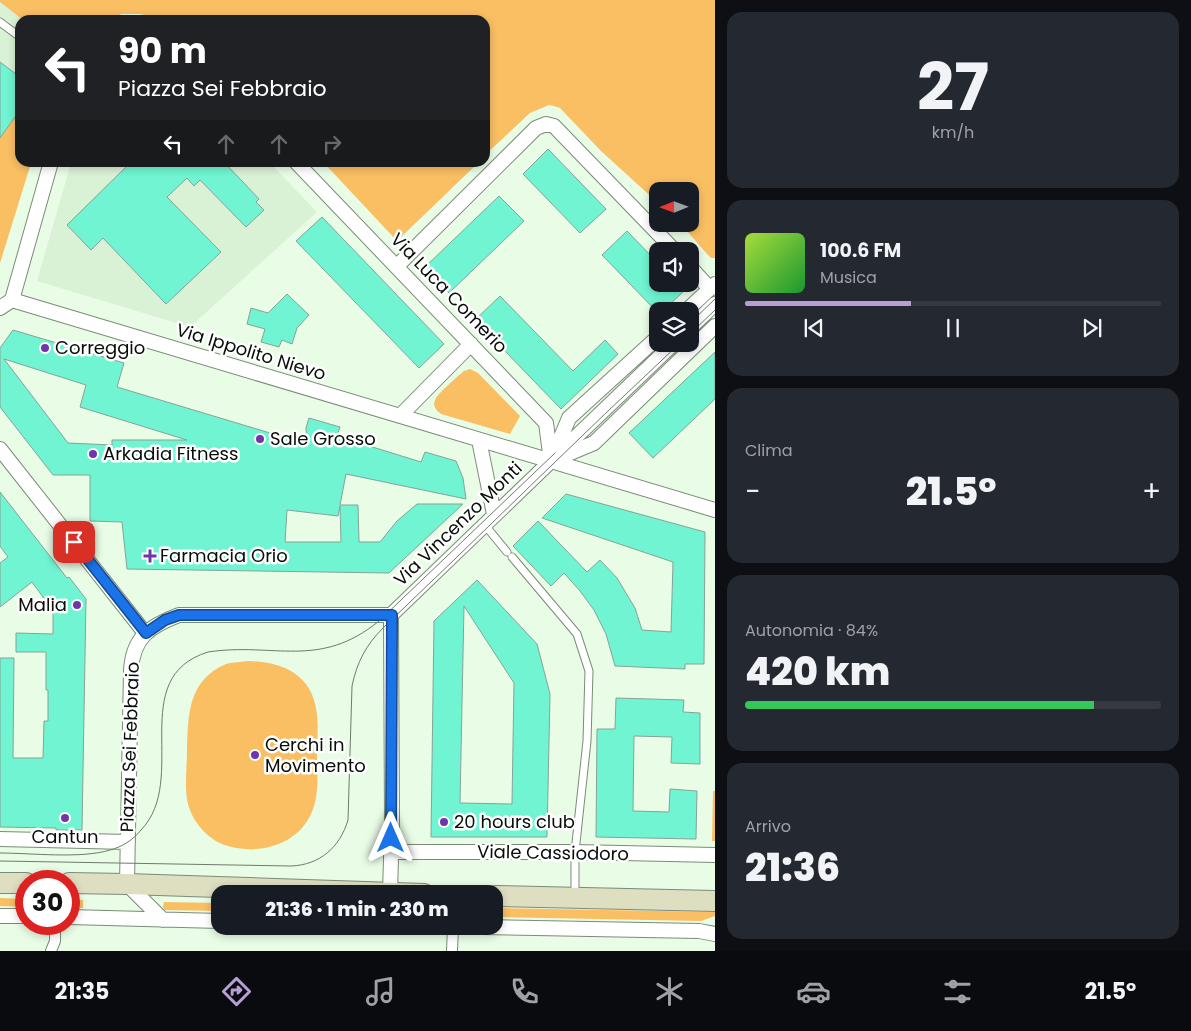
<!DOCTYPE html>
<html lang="it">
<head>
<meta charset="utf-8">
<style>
  body { margin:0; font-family:Poppins,sans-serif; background:#242831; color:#f1f3f6; height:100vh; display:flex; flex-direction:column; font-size:19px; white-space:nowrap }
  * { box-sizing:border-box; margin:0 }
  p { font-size:16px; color:#9ea1a6 }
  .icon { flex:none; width:28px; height:28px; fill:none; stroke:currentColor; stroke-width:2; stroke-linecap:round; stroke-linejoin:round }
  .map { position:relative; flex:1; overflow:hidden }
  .side { display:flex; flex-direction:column; gap:12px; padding:12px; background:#0d0f14; width:476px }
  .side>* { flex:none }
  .banner { position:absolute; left:15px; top:15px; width:475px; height:152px; border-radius:15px; box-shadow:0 2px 8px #0003; background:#202124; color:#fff; overflow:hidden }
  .needle { width:32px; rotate:269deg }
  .buttons { position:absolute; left:649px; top:182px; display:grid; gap:10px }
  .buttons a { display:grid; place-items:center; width:50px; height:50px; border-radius:10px; background:#171b24; box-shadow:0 2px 8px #0003; font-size:25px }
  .speed { position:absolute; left:15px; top:870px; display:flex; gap:10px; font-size:25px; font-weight:700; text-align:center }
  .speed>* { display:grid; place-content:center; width:65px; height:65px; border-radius:50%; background:#171b24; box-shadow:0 2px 8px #0003; line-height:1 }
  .speed .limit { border:8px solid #d22; background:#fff; color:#111 }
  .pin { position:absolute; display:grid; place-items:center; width:42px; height:42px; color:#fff; margin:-21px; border-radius:10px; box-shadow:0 2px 8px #0006 }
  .me { position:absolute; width:55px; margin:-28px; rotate:0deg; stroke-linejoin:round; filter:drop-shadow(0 0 4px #0008) }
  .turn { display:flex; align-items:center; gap:18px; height:105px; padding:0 20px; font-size:22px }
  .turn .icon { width:65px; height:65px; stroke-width:2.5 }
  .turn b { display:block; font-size:35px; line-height:42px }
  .lanes { display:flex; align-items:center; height:48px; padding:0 20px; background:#0003; justify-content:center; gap:25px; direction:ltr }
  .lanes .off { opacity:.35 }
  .big { font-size:38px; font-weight:800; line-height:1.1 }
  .side .widget { flex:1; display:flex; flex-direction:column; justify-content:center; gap:8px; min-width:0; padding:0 18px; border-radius:15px; background:#242831 }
  .side .dial { align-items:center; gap:0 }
  .dial b { font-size:65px; line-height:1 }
  .song { display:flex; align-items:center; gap:15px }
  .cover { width:60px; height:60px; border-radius:8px; background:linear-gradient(135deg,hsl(80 70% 55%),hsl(130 70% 35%)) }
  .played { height:5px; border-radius:2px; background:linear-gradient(90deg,#b79ed5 40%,#363941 40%) }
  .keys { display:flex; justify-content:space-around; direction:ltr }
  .heat { display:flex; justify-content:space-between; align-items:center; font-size:28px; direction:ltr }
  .charge { height:8px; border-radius:4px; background:linear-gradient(90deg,#34c759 84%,#363941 0) }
  .trip { position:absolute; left:211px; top:885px; width:292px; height:50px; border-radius:15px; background:#171b24; box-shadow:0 2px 8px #0003; font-weight:800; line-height:50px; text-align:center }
  .menu { display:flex; height:80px; justify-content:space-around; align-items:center; background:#090b0e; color:#9ea1a6 }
  .menu .icon { width:35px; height:35px }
  .menu .current { color:#b79ed5 }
  .menu b { font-size:22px; color:#f1f3f6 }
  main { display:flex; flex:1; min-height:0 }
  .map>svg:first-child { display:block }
  .built { fill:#d9f1d5 }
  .green { fill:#fabf63 }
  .building { fill:#70f4d1; stroke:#86a39a; fill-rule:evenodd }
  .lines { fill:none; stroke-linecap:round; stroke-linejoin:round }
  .service-casing { stroke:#7b8b78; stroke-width:9 }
  .pedestrian-casing { stroke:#7b8b78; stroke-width:12 }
  .minor-casing { stroke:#7b8b78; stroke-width:16 }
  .secondary-casing { stroke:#7b8b78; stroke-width:22 }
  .service { stroke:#fff; stroke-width:7 }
  .pedestrian { stroke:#fff; stroke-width:10 }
  .minor { stroke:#fff; stroke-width:14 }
  .secondary { stroke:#dedec1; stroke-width:20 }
  .tram { stroke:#6e7a6d; stroke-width:1 }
  .route-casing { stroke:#114b97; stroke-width:12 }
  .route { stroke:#1a73e8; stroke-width:9 }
  .poi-dot { fill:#7035ac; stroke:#fff; stroke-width:2 }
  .labels { text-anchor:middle; stroke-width:5; stroke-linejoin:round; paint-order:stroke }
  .street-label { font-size:18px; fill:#070d07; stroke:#fff }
  .poi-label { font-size:18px; fill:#070d07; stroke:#fff; text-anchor:start }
</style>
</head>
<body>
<main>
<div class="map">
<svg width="715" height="951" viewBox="0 0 715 951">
  <rect width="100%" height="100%" fill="#e9fce6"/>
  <path class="built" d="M0 2 23 20H20V162L31 163 0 263Z
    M71 163H270L317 212 190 327 37 281Z"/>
  <path class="green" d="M0 0H715V258H711L707 254 681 224H690V191H658L657 202 601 151 560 108 554 106 549 105 530 113 485 155V20H171L140 14H122L104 20H23L0 2Z
    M20 110V162L31 163 0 263V138Z
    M324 163H478L397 241Z
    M470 369 478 373 520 416 510 434 441 414C437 411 432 406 435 400 438 393 457 377 464 371Z
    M249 661C271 662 291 666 306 684 320 703 318 728 317 750 317 770 320 795 311 814 297 845 259 855 228 846 209 841 193 823 188 804 184 787 187 768 187 751 188 715 188 680 226 664 233 662 242 662 249 661Z
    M713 791H715V841H712Z
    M0 898 26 899V907L0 906Z
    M69 899 83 900V908H69Z
    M164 902 220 903V911L164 910 163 907Z
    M495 908 715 912V916L701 921 495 917Z"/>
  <path class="building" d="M0 62 20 77V110L0 138Z
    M548 149 606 209 580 233 523 174Z
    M131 162H224L259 199 256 202 264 210 246 227 200 180 194 186 187 178 167 197 221 252 166 304 103 238 91 250 67 225Z
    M499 196 524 221 449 293 425 267Z
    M322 217 444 344 419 368 296 241Z
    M627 231 658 263V284H677L684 291 663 311H658V313L602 255Z
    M287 294 309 315 297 328 292 344 282 340 279 347 261 342 265 329 247 324 251 308 268 313Z
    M500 296 573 371 605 340 618 354 561 409 475 320Z
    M13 330 124 363 117 387 250 427 307 444 306 428 309 418 340 427 337 436 421 462 425 452 456 461 463 478 466 499 346 474 340 505H358L359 542H380L397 521 417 504H463L389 573 127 569 122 522 90 521V475H53L0 407V348ZM4 359 86 385 80 407 187 440H112V445L68 443ZM340 506 341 542H285L287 510 338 516Z
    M715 352V399L653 458 629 433Z
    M0 492 67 578 69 577 86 599 82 830H56V828L0 827V658H14L13 758H43L44 721H48V690H46V652H16V633L53 634V614L51 608 32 582 0 607V563L8 557 0 546Z
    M566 494 705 532 704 664H685V669L615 666 606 634 594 610 580 591 564 573 551 586 513 546 538 521 587 572 600 560 617 578 635 608 642 630 671 632 673 562 542 518Z
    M477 580 537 644 550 694 547 837H431L434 621ZM464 606 514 683 512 804 460 803Z
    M616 698 684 700 683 712 700 713V764L671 763 672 737 634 736 633 811 669 812 670 789 697 791 696 839 596 837 597 729H615Z"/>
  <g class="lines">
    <g class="service-casing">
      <path id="service" d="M0 22 20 37
        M484 524 507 552
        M512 557 577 634 589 671 587 741 575 852V897"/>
    </g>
    <g class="pedestrian-casing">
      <path id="pedestrian" d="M51 951 55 941V924
        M452 951 453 927"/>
    </g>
    <g class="minor-casing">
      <path id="minor" d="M296 162 546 423 551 461
        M397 266 536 128 546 124 554 126 675 251
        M690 267 710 289
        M12 300 715 510
        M12 300 51 162
        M0 308 12 300
        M686 311 715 284
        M690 328 715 304
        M400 416 471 344
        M479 440 494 514
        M0 449 145 633
        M557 455 673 344
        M553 456 569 418 658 337
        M391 615 551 461 594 443 715 326
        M0 839 128 842
        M391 852H575L715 855
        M390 894 392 821 391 615
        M0 916H26
        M69 917 220 921
        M163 920 127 884 131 670C133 637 150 626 179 615H391
        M427 926 699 931 715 934"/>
    </g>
    <g class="secondary-casing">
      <path id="secondary" d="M0 883H26
        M69 883 127 884 424 894
        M495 896 715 901"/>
    </g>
    <use href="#service" class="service"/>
    <use href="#pedestrian" class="pedestrian"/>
    <use href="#minor" class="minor"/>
    <use href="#secondary" class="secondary"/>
    <path class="tram" d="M690 323 715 299
      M690 334 715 310
      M0 853C31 853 81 859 110 850 122 847 133 840 141 830 190 779 125 678 208 652 274 642 319 670 379 621L555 453
      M0 861 291 866C320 865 340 847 348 820L352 686C357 662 366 645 383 628 482 534 579 437 679 344"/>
  </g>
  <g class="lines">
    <g class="route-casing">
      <path id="route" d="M74 542 146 633 165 620 179 615H392L391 838"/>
    </g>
    <use href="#route" class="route"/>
  </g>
  <g class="poi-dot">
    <circle cx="45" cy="348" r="5"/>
    <circle cx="260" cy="439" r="5"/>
    <circle cx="93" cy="454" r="5"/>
    <path d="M147.5 548.5h5v5h5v5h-5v5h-5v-5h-5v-5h5z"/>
    <circle cx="77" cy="605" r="5"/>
    <circle cx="255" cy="755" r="5"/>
    <circle cx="65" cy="818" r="5"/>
    <circle cx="444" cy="822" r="5"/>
  </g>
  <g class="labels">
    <g class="street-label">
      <text transform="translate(449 293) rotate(46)" y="6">Via Luca Comerio</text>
      <text transform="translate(251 352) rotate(17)" y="6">Via Ippolito Nievo</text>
      <text transform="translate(458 524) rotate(-44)" y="6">Via Vincenzo Monti</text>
      <text transform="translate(130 747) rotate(-88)" y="6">Piazza Sei Febbraio</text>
      <text transform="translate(553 853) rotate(1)" y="6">Viale Cassiodoro</text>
    </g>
    <g class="poi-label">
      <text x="55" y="354">Correggio</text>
      <text x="270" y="445">Sale Grosso</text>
      <text x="103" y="460">Arkadia Fitness</text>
      <text x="160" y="562">Farmacia Orio</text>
      <text x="67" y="611" text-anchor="end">Malia</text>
      <text x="265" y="751">Cerchi in<tspan x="265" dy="21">Movimento</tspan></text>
      <text x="454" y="828">20 hours club</text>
      <text x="65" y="843" text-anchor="middle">Cantun</text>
    </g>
  </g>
</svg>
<div class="buttons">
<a><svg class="needle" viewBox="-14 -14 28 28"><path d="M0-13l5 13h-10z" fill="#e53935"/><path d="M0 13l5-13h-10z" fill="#9ea1a6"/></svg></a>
<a><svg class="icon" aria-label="sound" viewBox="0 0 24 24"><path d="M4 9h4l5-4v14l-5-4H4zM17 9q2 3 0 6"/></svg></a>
<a><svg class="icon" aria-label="layers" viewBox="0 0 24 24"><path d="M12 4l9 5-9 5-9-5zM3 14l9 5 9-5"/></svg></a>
</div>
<div class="speed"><div class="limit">30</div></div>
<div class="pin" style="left:74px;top:542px;background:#d93025"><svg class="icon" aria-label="arrive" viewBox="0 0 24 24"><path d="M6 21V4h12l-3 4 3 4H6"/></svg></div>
<svg class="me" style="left:391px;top:838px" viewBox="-20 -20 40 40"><path d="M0-17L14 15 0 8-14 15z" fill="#1a73e8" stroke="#fff" stroke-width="4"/></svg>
<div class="trip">21:36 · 1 min · 230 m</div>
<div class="banner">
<div class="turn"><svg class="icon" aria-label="left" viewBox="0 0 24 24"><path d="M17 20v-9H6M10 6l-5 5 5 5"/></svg><div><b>90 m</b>Piazza Sei Febbraio</div></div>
<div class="lanes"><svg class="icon" aria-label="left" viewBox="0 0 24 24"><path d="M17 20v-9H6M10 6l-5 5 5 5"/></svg><svg class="icon off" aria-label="ahead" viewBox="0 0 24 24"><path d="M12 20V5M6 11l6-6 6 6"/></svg><svg class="icon off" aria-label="ahead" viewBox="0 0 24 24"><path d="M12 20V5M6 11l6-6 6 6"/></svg><svg class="icon off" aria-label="right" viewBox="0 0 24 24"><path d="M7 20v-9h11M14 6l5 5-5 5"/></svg></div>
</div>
</div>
<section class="side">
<div class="widget dial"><b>27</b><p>km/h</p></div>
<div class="widget">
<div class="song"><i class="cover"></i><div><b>100.6 FM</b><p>Musica</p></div></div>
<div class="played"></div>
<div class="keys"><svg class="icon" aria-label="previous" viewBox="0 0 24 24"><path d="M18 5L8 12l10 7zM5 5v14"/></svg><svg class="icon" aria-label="pause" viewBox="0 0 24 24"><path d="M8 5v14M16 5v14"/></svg><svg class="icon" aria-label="next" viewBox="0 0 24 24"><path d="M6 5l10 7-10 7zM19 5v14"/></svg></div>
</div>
<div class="widget"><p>Clima</p>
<div class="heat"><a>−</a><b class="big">21.5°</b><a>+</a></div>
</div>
<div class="widget"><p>Autonomia · 84%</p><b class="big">420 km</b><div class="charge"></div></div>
<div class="widget"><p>Arrivo</p><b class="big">21:36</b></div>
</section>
</main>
<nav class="menu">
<b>21:35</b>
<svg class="icon current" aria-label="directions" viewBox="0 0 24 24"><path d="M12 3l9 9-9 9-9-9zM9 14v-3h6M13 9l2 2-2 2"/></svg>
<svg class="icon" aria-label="music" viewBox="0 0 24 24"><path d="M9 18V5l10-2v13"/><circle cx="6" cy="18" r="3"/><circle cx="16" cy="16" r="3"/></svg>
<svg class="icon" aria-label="phone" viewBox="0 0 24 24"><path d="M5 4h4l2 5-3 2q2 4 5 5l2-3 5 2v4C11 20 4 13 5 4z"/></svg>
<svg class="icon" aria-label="climate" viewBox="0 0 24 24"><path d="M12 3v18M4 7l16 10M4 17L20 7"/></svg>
<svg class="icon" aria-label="car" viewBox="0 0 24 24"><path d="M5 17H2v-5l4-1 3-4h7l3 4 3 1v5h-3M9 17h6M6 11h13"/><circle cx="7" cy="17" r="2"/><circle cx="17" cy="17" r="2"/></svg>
<svg class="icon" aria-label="filters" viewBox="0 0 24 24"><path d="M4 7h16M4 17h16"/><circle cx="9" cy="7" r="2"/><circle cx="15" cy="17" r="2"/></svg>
<b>21.5°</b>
</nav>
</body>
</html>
